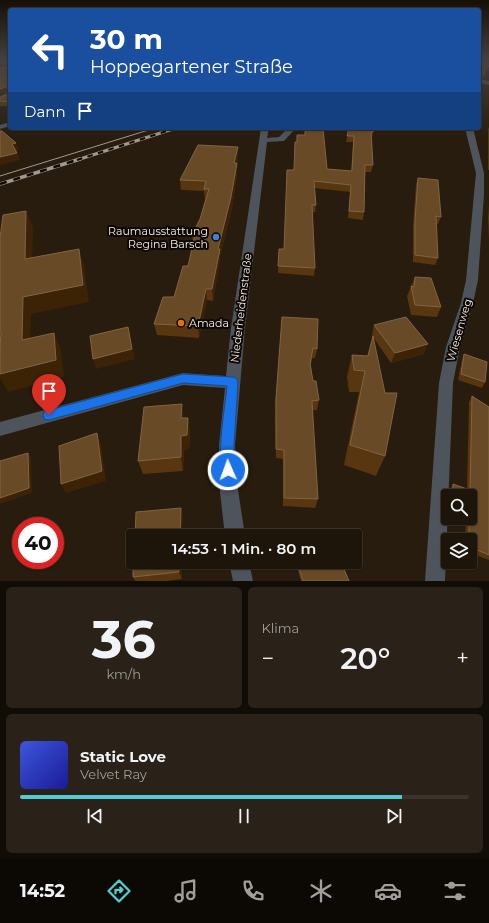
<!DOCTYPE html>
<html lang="de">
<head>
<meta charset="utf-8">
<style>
  body { margin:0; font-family:Montserrat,sans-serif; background:#2a2218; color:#f1f3f6; height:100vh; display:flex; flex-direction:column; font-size:15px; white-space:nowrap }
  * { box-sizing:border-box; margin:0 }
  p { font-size:13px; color:#a09f9c }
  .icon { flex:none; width:22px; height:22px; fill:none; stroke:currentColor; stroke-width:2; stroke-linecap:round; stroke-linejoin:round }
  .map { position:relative; height:581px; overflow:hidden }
  .panel { display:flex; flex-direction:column; gap:6px; padding:6px; background:#100c06; flex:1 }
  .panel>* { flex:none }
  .guide { position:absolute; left:8px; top:8px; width:473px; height:122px; border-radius:4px; box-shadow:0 1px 3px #0004,0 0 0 1px #3b342b; background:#1a4fa0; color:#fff; overflow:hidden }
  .fabs { position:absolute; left:441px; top:489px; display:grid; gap:8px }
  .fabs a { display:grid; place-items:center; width:36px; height:36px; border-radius:4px; background:#1d150a; box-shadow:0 1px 3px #0004,0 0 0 1px #3b342b; font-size:20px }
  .speed { position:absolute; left:12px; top:517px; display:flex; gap:8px; font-size:20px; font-weight:700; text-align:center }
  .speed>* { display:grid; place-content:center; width:52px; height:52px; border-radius:50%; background:#1d150a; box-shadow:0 1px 3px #0004,0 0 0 1px #3b342b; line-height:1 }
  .speed .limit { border:6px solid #d22; background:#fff; color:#111 }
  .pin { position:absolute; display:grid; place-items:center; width:34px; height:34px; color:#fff; margin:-41px -17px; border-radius:50% 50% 50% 0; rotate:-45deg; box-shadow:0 0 4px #0007 }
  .pin .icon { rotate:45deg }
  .me { position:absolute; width:44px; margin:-22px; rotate:358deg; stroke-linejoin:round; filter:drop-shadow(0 0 3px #0008) }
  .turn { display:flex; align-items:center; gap:14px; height:84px; padding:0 16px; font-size:18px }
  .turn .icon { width:52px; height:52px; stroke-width:2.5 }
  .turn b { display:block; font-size:28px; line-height:34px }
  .then { display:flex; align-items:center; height:38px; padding:0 16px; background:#0003; gap:8px; font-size:15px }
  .big { font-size:30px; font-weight:600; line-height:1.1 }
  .panel .tile { flex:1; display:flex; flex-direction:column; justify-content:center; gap:6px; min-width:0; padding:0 14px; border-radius:6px; background:#2a2218 }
  .panel .dial { align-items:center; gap:0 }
  .dial b { font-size:52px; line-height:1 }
  .song { display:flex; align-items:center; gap:12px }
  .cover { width:48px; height:48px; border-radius:6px; background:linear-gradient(135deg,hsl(230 70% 55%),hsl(240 70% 35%)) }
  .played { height:4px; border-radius:2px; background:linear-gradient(90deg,#51ccd2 85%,#3b342b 85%) }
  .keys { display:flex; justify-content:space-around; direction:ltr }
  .heat { display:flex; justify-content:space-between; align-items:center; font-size:22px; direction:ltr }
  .panel .tiles { flex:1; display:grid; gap:6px; grid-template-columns:1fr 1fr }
  .tile:last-child { grid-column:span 2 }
  .trip { position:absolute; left:126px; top:529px; width:236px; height:40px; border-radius:4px; background:#1d150a; box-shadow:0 1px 3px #0004,0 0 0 1px #3b342b; font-weight:600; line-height:40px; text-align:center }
  .menu { display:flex; height:64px; justify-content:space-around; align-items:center; background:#0c0804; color:#a09f9c }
  .menu .icon { width:28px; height:28px }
  .menu .active { color:#51ccd2 }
  .menu b { font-size:18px; color:#f1f3f6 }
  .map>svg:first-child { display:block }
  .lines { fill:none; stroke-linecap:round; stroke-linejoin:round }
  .minor { fill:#4e545b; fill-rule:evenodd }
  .tram { stroke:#a2998d; stroke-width:1 }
  .rail-far1-casing { stroke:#a2998d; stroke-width:3 }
  .rail-casing { stroke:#a2998d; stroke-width:3.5 }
  .rail-far1 { stroke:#0c0703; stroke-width:2; stroke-dasharray:5.5; stroke-linecap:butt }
  .rail { stroke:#0c0703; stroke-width:2.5; stroke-dasharray:7; stroke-linecap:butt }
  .wall { fill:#583610 }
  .shaded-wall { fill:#3d2305 }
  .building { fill:#694a27; stroke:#806445 }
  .route { fill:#1a73e8; stroke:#114b97 }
  .shop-dot { fill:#3f7fe0; stroke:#0c0703; stroke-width:1.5 }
  .food-dot { fill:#e8710a; stroke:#0c0703; stroke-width:1.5 }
  .labels { text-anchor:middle; stroke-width:4; stroke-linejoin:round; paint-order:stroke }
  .poi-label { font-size:11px; fill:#f8f0e7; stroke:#0c0703; text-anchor:end }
  .street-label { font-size:11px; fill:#f8f0e7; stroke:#0c0703 }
</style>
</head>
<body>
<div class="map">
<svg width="489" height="581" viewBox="0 0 489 581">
  <rect width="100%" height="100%" fill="#271c0d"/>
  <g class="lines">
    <path class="minor" d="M479 79 489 81V85L479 83Z
      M10 122V126L0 129V125Z
      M261 128H269L267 138 279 137 288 128H296L284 141 267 142 245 328 235 445 237 483 245 536H225L219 483V445L225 388 183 385 0 436V422L183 373 226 376 231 328Z
      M465 128H473L484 173V194L478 280 473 303 460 347 453 383 445 581H425L439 383 446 347 461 303 466 280 474 194 476 173Z
      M229 562H249L253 581H233Z"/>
    <path class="tram" d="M0 176 155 128"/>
    <g class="rail-far1-casing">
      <path id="rail-far1" d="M77 160 176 128"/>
    </g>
    <g class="rail-casing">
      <path id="rail" d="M0 184 80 159"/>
    </g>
    <use href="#rail-far1" class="rail-far1"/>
    <use href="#rail" class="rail"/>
  </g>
  <path class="wall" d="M0 58H10V106H0V97L9 93 10 90 0 94V67H10V65H0Z
    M479 58H489V68L484 72 483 78H479Z
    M489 127V170H488V129Z
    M305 128H323L327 169 351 171 353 142H346L349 128 373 132 372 138 373 165 371 172H365L364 212 363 220 348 218 350 192 314 188 316 205 315 212H312L315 268 314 276 278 273 279 249H284L294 170 297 135H305Z
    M238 157 237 163V173L232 208 220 256V260L213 301 207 300 199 338 157 335 154 324 174 297 188 266 193 244 192 235 200 219 205 200 204 191 181 190 180 180Z
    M418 178 441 217 438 224 436 223 438 258 435 265 413 262V227L416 184Z
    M489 205V240L488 218Z
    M415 277 441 307 437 317 411 315 407 296Z
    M282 317 317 349 315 358H312L311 365 313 381 319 400 317 410H312L318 499 315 508 283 506V459L276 458 275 407Z
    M374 325 424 354 391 363 373 337 385 456 376 476 344 465 359 392H349L347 377 352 355 367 356 373 337 372 335Z
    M464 354 485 382 482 388 458 380 462 360Z
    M472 396 489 407V560L470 553V540H465L466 518H470V496H450V489L453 484 467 489 469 402Z
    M184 418H188L190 433 189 449 184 450 183 471 143 474 138 461Z
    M133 562H182V579L166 581H135L133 577Z
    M296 562H341L349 581H301L296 564Z"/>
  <path class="shaded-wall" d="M489 66V68L484 72 485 69Z
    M8 86 9 90 0 94V89Z
    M16 143 19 150 15 151 12 144Z
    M238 147V157L235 173 234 163Z
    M17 153 20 160 0 165V157Z
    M237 163V173L232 208 220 256V260L213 301 212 289 218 249Z
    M26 211 33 227 32 276 25 259Z
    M79 249 84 265 89 302 31 314 30 357 22 340 23 297Z
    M206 289 207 300 199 338 198 326Z
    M128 327 135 359 96 369 93 359Z
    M0 332H1L0 352Z
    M54 333 61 350 64 377 8 392 0 378V374Z
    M428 344 424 354 391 363 395 353Z
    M182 404 184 419 181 418Z
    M188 418 190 433 189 449 184 450 183 471 181 457V436Z
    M97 433 101 443 106 481 66 493 61 484Z
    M28 453 31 457 32 493 0 504V498Z
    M181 508 183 516 182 536H180Z
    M179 562H182V579L179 572Z"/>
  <path class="building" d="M0 58H10V87L8 86 0 89V67H10V61H0Z
    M479 58H489V66L485 69 484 75 479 74V77Z
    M10 88V102L0 101V97L9 93Z
    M305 128H323L327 169 352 171 354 136H347L349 128H373V132H371L373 165H365L364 212 349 211 351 185 314 181 316 205H312L315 268 278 266 279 249H284L287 170H294L295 142H297V135H305Z
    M0 131H2L16 143 12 144 17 153 0 157Z
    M198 145 238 147 234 163H237L231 197 218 249H220L212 289H206L198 326 154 324 163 297H174L183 266H188L195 235H192L200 219 209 189H204L206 181 180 180Z
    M418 178 438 180 441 217 436 216 438 258 415 255V220Z
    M26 211 25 259 79 249 83 285 23 297 22 340 54 333 56 360 0 374V349L1 332H0V238L3 215Z
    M415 277 431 278 441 307 415 305 411 286 414 287Z
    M282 317 318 319 317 349 313 348 310 364 313 381H316L319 400 312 401 318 499 284 498V450L276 449V398Z
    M406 317 428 344 395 353 374 325Z
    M128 327 132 349 93 359 90 336Z
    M373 336 385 393H397L385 456 350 445 365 371 354 370 352 355 368 356Z
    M464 354 487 362 485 382 461 374Z
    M472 396 489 407V555L470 547V540H469V518H470V496H453V484L470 490Z
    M182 404 181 418H188L187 435 181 436V457L138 461 144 407Z
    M97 433 102 471 61 484 59 446Z
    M28 453 29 488 0 498V461Z
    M181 508 180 536H135L136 512Z
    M133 562H179V572L133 577Z
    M297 562H341L349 581H303Z"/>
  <linearGradient id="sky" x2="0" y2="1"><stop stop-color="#150f07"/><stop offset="0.42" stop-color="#414040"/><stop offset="1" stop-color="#414040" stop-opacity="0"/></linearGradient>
  <rect width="489" height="139" fill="url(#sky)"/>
  <path class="route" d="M183 374 233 377 237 379 238 382 234 445V470L233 475 228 476 223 475C216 457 225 407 227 386L183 383 49 420 44 419 43 415 44 411 49 410Z"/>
  <circle class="shop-dot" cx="216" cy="237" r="4"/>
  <circle class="food-dot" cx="181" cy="323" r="4"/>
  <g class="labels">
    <g class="poi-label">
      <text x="208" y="235">Raumausstattung<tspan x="208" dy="13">Regina Barsch</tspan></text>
      <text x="189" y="327" text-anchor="start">Amada</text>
    </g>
    <g class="street-label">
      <text transform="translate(241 308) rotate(-83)" y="4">Niederheidenstraße</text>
      <text transform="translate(459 330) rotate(-74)" y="4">Wiesenweg</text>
    </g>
  </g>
</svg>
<div class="fabs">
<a><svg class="icon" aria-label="search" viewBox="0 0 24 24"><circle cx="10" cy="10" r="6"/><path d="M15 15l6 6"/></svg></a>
<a><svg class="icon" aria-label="layers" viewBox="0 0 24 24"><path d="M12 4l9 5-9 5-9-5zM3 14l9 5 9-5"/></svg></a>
</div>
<div class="speed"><div class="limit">40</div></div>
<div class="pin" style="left:49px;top:415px;background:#d93025"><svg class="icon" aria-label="arrive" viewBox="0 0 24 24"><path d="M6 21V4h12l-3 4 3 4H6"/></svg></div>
<svg class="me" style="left:228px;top:470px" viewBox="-20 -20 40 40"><circle r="17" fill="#1a73e8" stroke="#fff" stroke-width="3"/><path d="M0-11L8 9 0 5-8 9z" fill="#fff"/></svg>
<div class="trip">14:53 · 1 Min. · 80 m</div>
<div class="guide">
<div class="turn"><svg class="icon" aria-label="left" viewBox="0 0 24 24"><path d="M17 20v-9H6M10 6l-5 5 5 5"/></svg><div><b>30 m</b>Hoppegartener Straße</div></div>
<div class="then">Dann<svg class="icon" aria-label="arrive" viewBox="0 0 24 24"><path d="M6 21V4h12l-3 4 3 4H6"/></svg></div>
</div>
</div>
<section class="panel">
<div class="tiles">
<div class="tile dial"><b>36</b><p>km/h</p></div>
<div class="tile"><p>Klima</p>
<div class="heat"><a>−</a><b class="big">20°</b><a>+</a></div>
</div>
<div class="tile">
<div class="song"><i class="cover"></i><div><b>Static Love</b><p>Velvet Ray</p></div></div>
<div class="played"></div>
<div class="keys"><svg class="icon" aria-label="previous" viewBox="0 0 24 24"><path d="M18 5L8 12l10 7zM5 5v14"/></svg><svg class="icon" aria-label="pause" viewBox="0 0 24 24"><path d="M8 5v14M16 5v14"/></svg><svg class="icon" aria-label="next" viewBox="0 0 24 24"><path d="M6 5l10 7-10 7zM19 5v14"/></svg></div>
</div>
</div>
</section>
<nav class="menu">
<b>14:52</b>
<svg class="icon active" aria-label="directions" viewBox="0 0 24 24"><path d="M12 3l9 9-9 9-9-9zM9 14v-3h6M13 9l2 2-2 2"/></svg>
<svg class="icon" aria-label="music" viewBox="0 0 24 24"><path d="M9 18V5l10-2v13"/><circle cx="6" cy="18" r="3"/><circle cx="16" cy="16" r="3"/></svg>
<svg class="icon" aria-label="phone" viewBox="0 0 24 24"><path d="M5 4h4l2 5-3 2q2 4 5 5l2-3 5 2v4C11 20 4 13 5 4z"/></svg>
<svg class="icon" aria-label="climate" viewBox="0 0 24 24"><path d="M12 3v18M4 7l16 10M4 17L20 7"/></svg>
<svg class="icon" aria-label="car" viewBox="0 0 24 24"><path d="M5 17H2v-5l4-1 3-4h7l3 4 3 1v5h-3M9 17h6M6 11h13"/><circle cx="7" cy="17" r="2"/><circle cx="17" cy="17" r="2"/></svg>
<svg class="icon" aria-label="filters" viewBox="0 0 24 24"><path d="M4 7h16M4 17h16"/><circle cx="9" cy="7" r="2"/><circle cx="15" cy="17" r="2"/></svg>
</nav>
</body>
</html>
